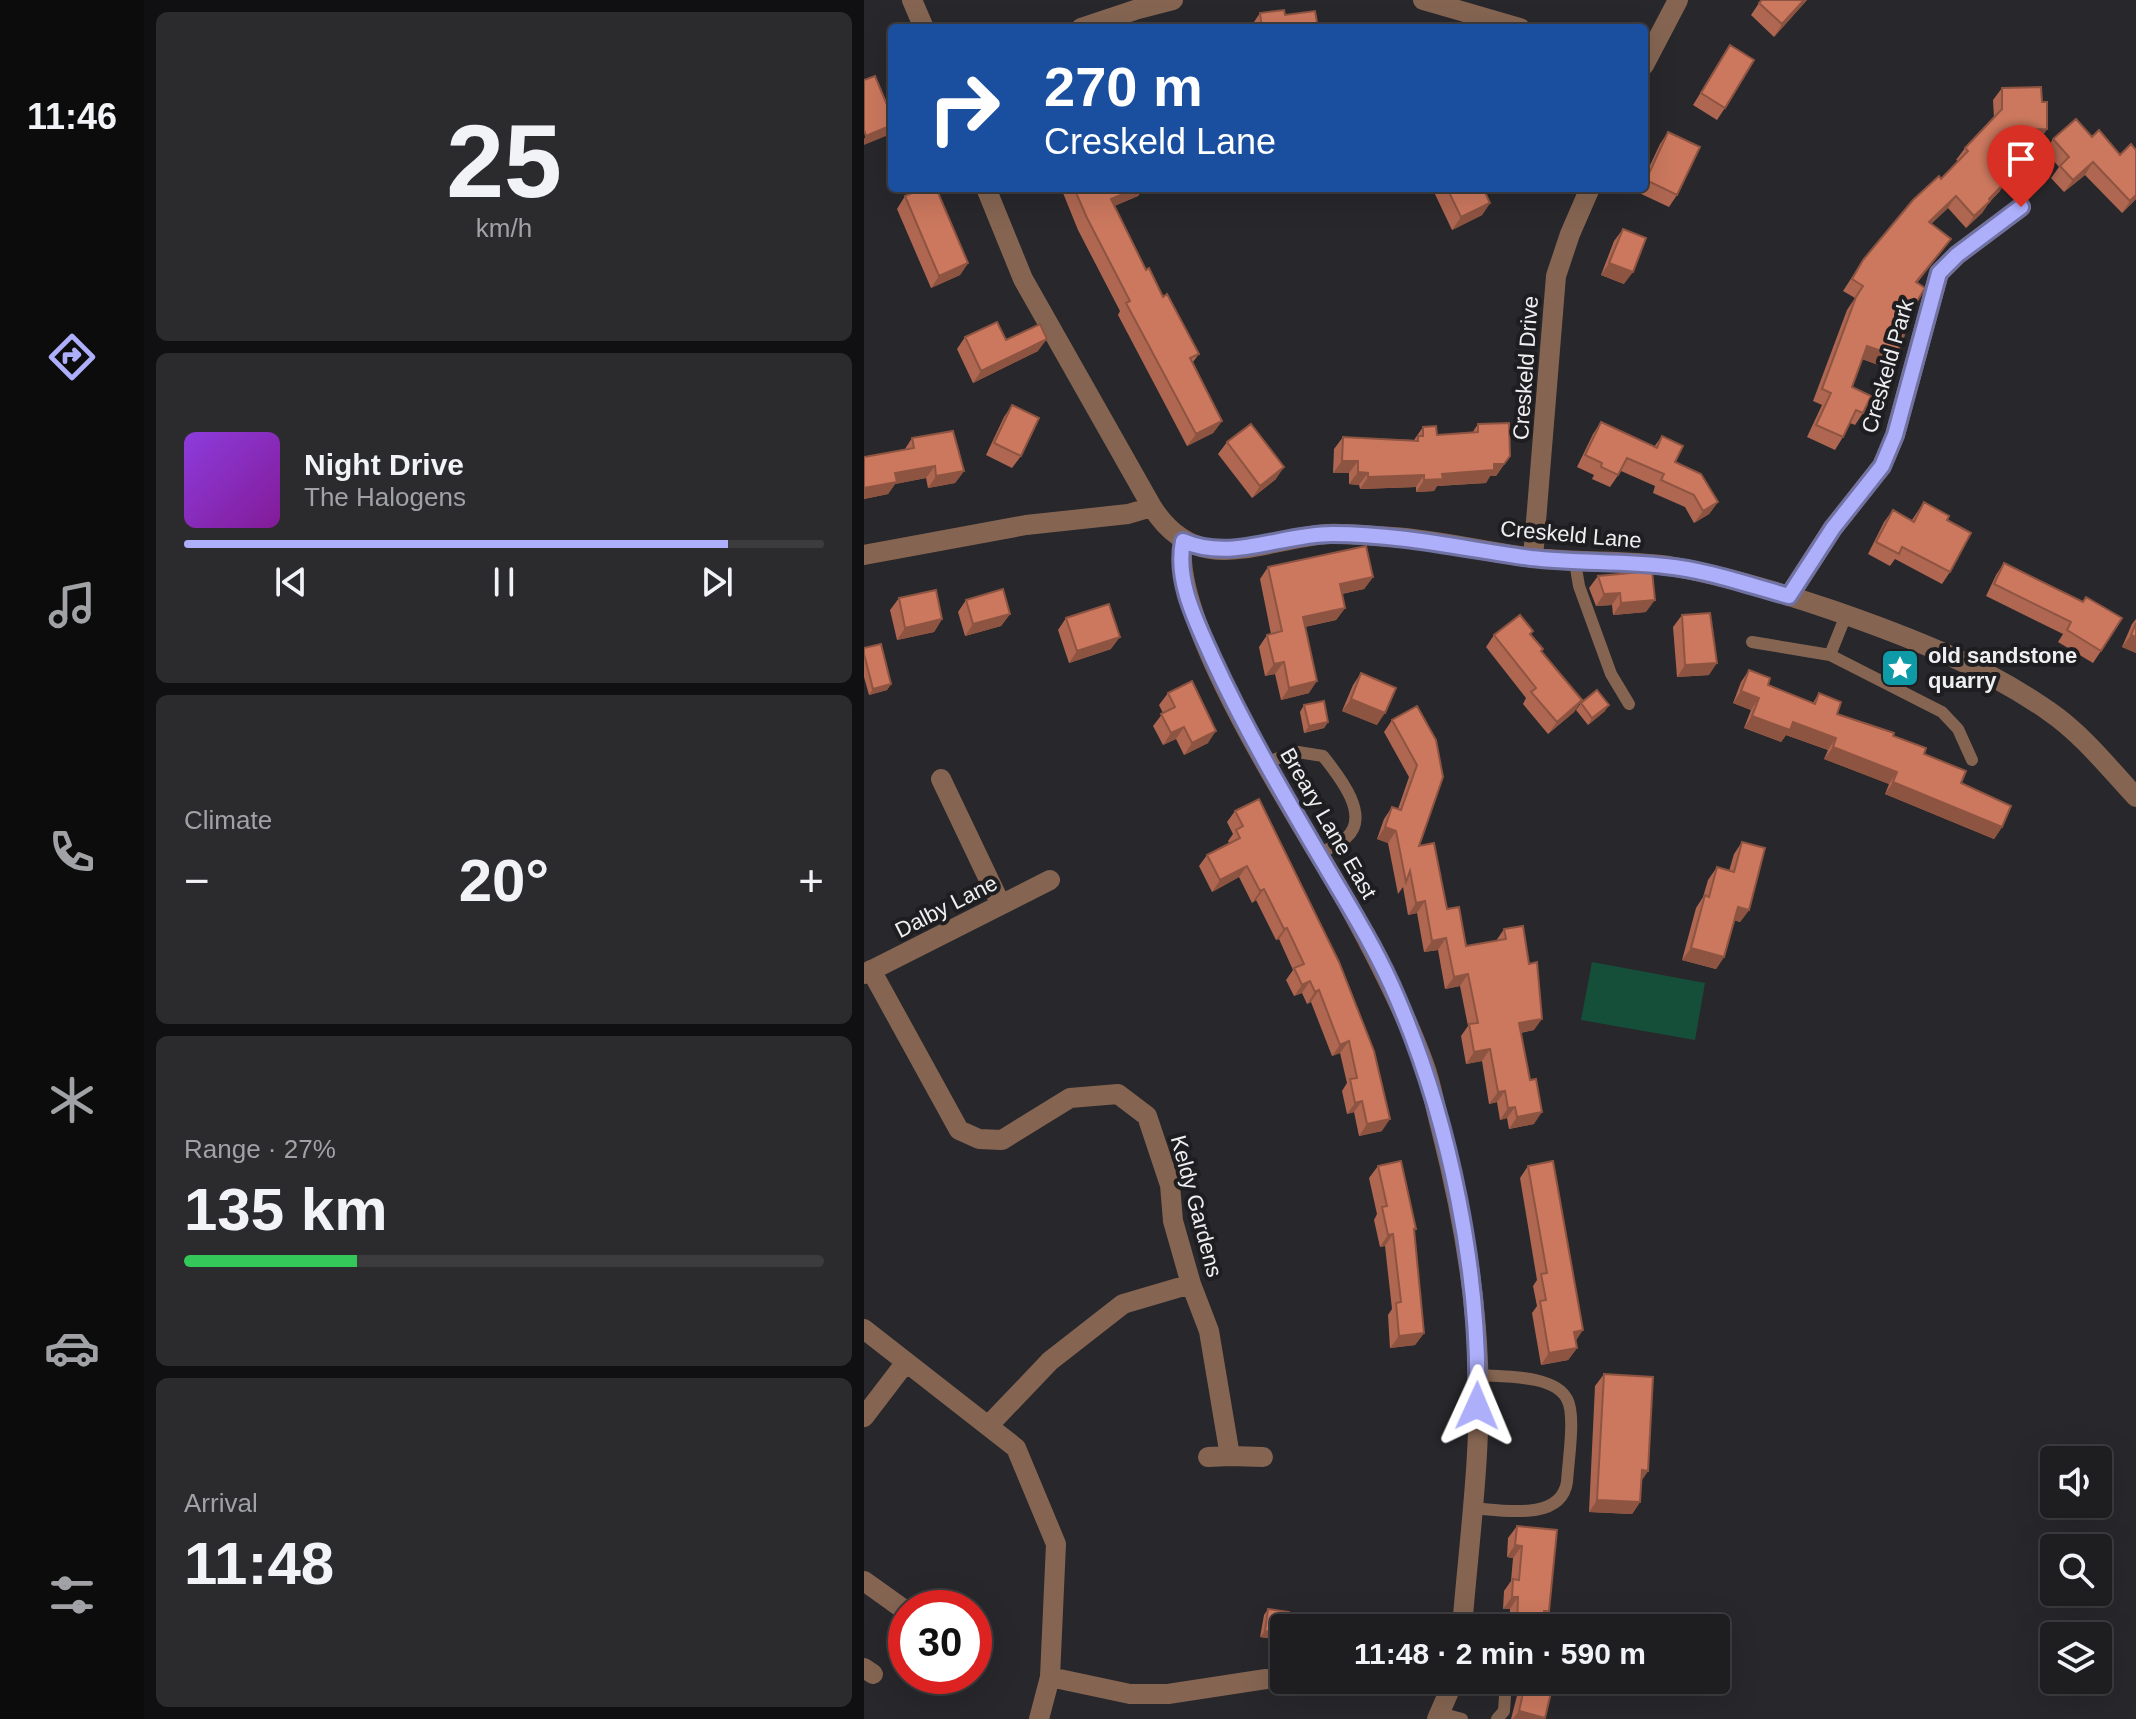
<!DOCTYPE html>
<html lang="en">
<head>
<meta charset="utf-8">
<style>
  body { margin:0; font-family:Helvetica,sans-serif; background:#2b2a2d; color:#f1f3f6; height:100vh; display:flex; flex-direction:column; font-size:30px; white-space:nowrap }
  * { box-sizing:border-box; margin:0 }
  p { font-size:26px; color:#a1a2a5 }
  .icon { flex:none; width:44px; height:44px; fill:none; stroke:currentColor; stroke-width:2; stroke-linecap:round; stroke-linejoin:round }
  .map { position:relative; flex:1; overflow:hidden }
  .drawer { display:flex; flex-direction:column; gap:12px; padding:12px; background:#101012; width:720px }
  .drawer>* { flex:none }
  .hud { position:absolute; left:24px; top:24px; width:760px; height:168px; border-radius:8px; box-shadow:0 8px 32px #0002,0 0 0 2px #3c3b3e; background:#1a4fa0; color:#fff; overflow:hidden }
  .tools { position:absolute; left:1176px; top:1446px; display:grid; gap:16px }
  .tools a { display:grid; place-items:center; width:72px; height:72px; border-radius:8px; background:#1e1d20; box-shadow:0 8px 32px #0002,0 0 0 2px #3c3b3e; font-size:40px }
  .speed { position:absolute; left:24px; top:1590px; display:flex; gap:16px; font-size:40px; font-weight:700; text-align:center }
  .speed>* { display:grid; place-content:center; width:104px; height:104px; border-radius:50%; background:#1e1d20; box-shadow:0 8px 32px #0002,0 0 0 2px #3c3b3e; line-height:1 }
  .speed .limit { border:12px solid #d22; background:#fff; color:#111 }
  .pin { position:absolute; display:grid; place-items:center; width:68px; height:68px; color:#fff; margin:-82px -34px; border-radius:50% 50% 50% 0; rotate:-45deg; box-shadow:0 0 8px #0007 }
  .pin .icon { rotate:45deg }
  .me { position:absolute; width:88px; margin:-44px; rotate:1deg; stroke-linejoin:round; filter:drop-shadow(0 0 6px #0008) }
  .turn { display:flex; align-items:center; gap:28px; height:168px; padding:0 24px; font-size:36px }
  .turn .icon { width:104px; height:104px; stroke-width:2.5 }
  .turn b { display:block; font-size:56px; line-height:68px }
  .big { font-size:60px; font-weight:700; line-height:1.1 }
  .drawer .widget { flex:1; display:flex; flex-direction:column; justify-content:center; gap:12px; min-width:0; padding:0 28px; border-radius:12px; background:#2b2a2d }
  .drawer .dial { align-items:center; gap:0 }
  .dial b { font-size:104px; line-height:1 }
  .song { display:flex; align-items:center; gap:24px }
  .cover { width:96px; height:96px; border-radius:12px; background:linear-gradient(135deg,hsl(270 70% 55%),hsl(290 70% 35%)) }
  .played { height:8px; border-radius:4px; background:linear-gradient(90deg,#adaffb 85%,#3c3b3e 85%) }
  .keys { display:flex; justify-content:space-around; direction:ltr }
  .heat { display:flex; justify-content:space-between; align-items:center; font-size:44px; direction:ltr }
  .charge { height:12px; border-radius:6px; background:linear-gradient(90deg,#34c759 27%,#3c3b3e 0) }
  .trip { position:absolute; left:406px; top:1614px; width:460px; height:80px; border-radius:8px; background:#1e1d20; box-shadow:0 8px 32px #0002,0 0 0 2px #3c3b3e; font-weight:700; line-height:80px; text-align:center }
  main { display:flex; flex:1; min-height:0 }
  .tab-bar { display:flex; flex-direction:column; width:144px; justify-content:space-around; align-items:center; background:#0c0c0d; color:#a1a2a5 }
  .tab-bar .icon { width:56px; height:56px }
  .tab-bar .on { color:#adaffb }
  .tab-bar b { font-size:36px; color:#f1f3f6 }
  .map>svg:first-child { display:block }
  .green { fill:#164f39 }
  .lines { fill:none; stroke-linecap:round; stroke-linejoin:round }
  .service { stroke:#856552; stroke-width:12 }
  .minor { stroke:#856552; stroke-width:20 }
  .wall { fill:#af6751 }
  .shaded-wall { fill:#8e5442 }
  .building { fill:#cb785e; stroke:#8e5442; stroke-width:2 }
  .route-casing { stroke:#7072a3; stroke-width:20 }
  .route { stroke:#adaffb; stroke-width:14 }
  .labels { text-anchor:middle; stroke-width:8; stroke-linejoin:round; paint-order:stroke }
  .street-label { font-size:22px; fill:#efeff2; stroke:#1e1e21 }
  .poi-label { font-size:22px; font-weight:bold; fill:#efeff2; stroke:#1e1e21; text-anchor:start }
</style>
</head>
<body>
<main>
<nav class="tab-bar">
<b>11:46</b>
<svg class="icon on" aria-label="directions" viewBox="0 0 24 24"><path d="M12 3l9 9-9 9-9-9zM9 14v-3h6M13 9l2 2-2 2"/></svg>
<svg class="icon" aria-label="music" viewBox="0 0 24 24"><path d="M9 18V5l10-2v13"/><circle cx="6" cy="18" r="3"/><circle cx="16" cy="16" r="3"/></svg>
<svg class="icon" aria-label="phone" viewBox="0 0 24 24"><path d="M5 4h4l2 5-3 2q2 4 5 5l2-3 5 2v4C11 20 4 13 5 4z"/></svg>
<svg class="icon" aria-label="climate" viewBox="0 0 24 24"><path d="M12 3v18M4 7l16 10M4 17L20 7"/></svg>
<svg class="icon" aria-label="car" viewBox="0 0 24 24"><path d="M5 17H2v-5l4-1 3-4h7l3 4 3 1v5h-3M9 17h6M6 11h13"/><circle cx="7" cy="17" r="2"/><circle cx="17" cy="17" r="2"/></svg>
<svg class="icon" aria-label="filters" viewBox="0 0 24 24"><path d="M4 7h16M4 17h16"/><circle cx="9" cy="7" r="2"/><circle cx="15" cy="17" r="2"/></svg>
</nav>
<section class="drawer">
<div class="widget dial"><b>25</b><p>km/h</p></div>
<div class="widget">
<div class="song"><i class="cover"></i><div><b>Night Drive</b><p>The Halogens</p></div></div>
<div class="played"></div>
<div class="keys"><svg class="icon" aria-label="previous" viewBox="0 0 24 24"><path d="M18 5L8 12l10 7zM5 5v14"/></svg><svg class="icon" aria-label="pause" viewBox="0 0 24 24"><path d="M8 5v14M16 5v14"/></svg><svg class="icon" aria-label="next" viewBox="0 0 24 24"><path d="M6 5l10 7-10 7zM19 5v14"/></svg></div>
</div>
<div class="widget"><p>Climate</p>
<div class="heat"><a>−</a><b class="big">20°</b><a>+</a></div>
</div>
<div class="widget"><p>Range · 27%</p><b class="big">135 km</b><div class="charge"></div></div>
<div class="widget"><p>Arrival</p><b class="big">11:48</b></div>
</section>
<div class="map">
<svg width="1272" height="1719" viewBox="0 0 1272 1719">
  <rect width="100%" height="100%" fill="#28272b"/>
  <path class="green" d="M728 962 841 983 831 1040 717 1020Z"/>
  <g class="lines">
    <path class="service" d="M711 562 715 586 747 674 765 704
      M888 642 966 655 1078 712 1094 729 1108 760
      M966 655 982 615
      M402 762 434 752 459 756C474 775 508 816 482 838 475 845 463 849 455 854
      M608 1508C638 1510 697 1522 703 1482 704 1462 712 1415 703 1399 690 1374 638 1377 614 1375
      M576 1713 598 1719
      M633 1719 640 1711 642 1680"/>
    <path class="minor" d="M48 0 60 28
      M559 0 656 28
      M217 28 274 9 309 0
      M780 65 814 0
      M122 188 159 279 288 507C334 579 394 540 463 534 484 533 507 536 529 537 577 540 624 553 672 558 716 563 761 560 805 566 860 575 915 592 968 610 1043 636 1121 666 1186 712 1218 734 1245 768 1272 797
      M319 541C304 622 442 829 485 906 513 957 540 1009 560 1064 568 1085 571 1108 577 1129 596 1204 611 1284 614 1362 618 1450 605 1540 598 1628
      M0 555 162 525 264 514 288 507
      M669 558 692 276 706 234 726 188
      M925 596 969 528 1018 466 1031 435 1075 273 1093 255 1157 207
      M77 779 137 905
      M7 970 95 1130 115 1139 138 1140 206 1098 254 1094 283 1116 306 1185 309 1221 327 1284 345 1331 366 1456 399 1457
      M0 974 186 880
      M0 1329 152 1448 192 1544 186 1677 175 1719
      M0 1417 42 1362
      M124 1426 186 1361 259 1304 327 1284
      M344 1457 366 1456
      M0 1581 42 1611
      M0 1668 9 1674
      M186 1677 266 1694H304L402 1679
      M573 1719 590 1680"/>
  </g>
  <path class="wall" d="M943 0 910 37 887 15 895 3Z
    M396 13 421 15 454 28H388V25Z
    M866 45 861 108 853 120 829 105Z
    M1138 88 1178 102 1183 129 1175 141 1149 142 1129 164 1136 191 1126 201 1118 213 1102 228 1084 208 1067 224 1078 251 1053 283 1034 333 1032 356 1023 368 998 359 988 387 999 413 991 425 986 423 979 437 971 450 943 437 958 405 949 401 983 310 991 298 979 291 999 260 1094 161 1092 160 1101 148 1130 118 1129 100Z
    M804 132 813 195 805 207 773 192 775 188H780V178L796 144Z
    M1228 137 1272 199 1258 213 1221 175 1200 192 1187 178 1195 167 1181 151 1189 139Z
    M197 188H280L274 196 250 206 282 270 335 354 329 362 358 421 349 433 323 446 254 315 256 311 214 230Z
    M573 188H610L626 203 618 215 588 230 570 192Z
    M41 196 104 263 96 275 67 288 33 209Z
    M759 229 760 284 737 275 750 241Z
    M101 337 142 340 174 351 109 383 93 349Z
    M148 405 157 456 148 468 122 455 140 417Z
    M737 422 790 447 798 436 811 462 854 502 845 514 830 523 821 507 789 493 791 486 757 471 746 487 728 479 730 475 713 467 729 434Z
    M614 424 646 456 632 476H626L622 483 573 486 570 491 552 492V487L496 489 495 485 485 484V473H469L470 449 479 437 550 440 559 427 573 435 608 433Z
    M48 438 100 471 91 483 64 488 62 478 31 484 24 494 0 499V457L41 449Z
    M363 442 412 479 388 498 354 454Z
    M1060 502 1083 520 1086 572 1078 584 1031 559 1026 566 1004 554 1020 522 1029 510 1048 520Z
    M1140 563 1219 602 1237 651 1229 663 1194 642 1199 634 1122 596 1132 575Z
    M404 567 509 577 500 589 478 594 481 608 472 620 441 627 445 693 417 700 411 674 401 676 395 647 403 635 407 634 396 579Z
    M734 576 782 612 749 615 748 605 732 606 725 588Z
    M35 598 78 619 70 632 33 640 26 610Z
    M102 600 146 614 137 626 101 636 94 612Z
    M818 615 845 675 813 677 809 627Z
    M202 618 247 649 205 663 194 630Z
    M1272 619V653L1258 647 1268 624Z
    M669 631 666 634 677 651 718 700 710 712 684 734 659 704 662 698 622 647 630 635Z
    M0 648 27 684 23 690 5 695 0 677Z
    M885 670 904 685 949 703 955 693 973 714 1029 736 1060 754 1097 783 1138 827 1130 839 1021 794 1025 784 960 759 964 750 922 735 917 742 880 728 887 710 869 703 877 682Z
    M497 673 513 725 478 711 489 685Z
    M304 693 344 743 320 755 312 739 299 745 289 726 299 713 295 705Z
    M717 703 741 711 724 725 712 710Z
    M440 705 464 722 460 728 440 733 436 712Z
    M553 706 555 846 583 909 602 946 632 941 640 929 670 1030 657 1033 670 1124 645 1129 643 1118 636 1120 633 1102 625 1104 618 1061 602 1064 597 1036 604 1026 596 986 581 989 574 950 560 952 553 913 544 915 539 887 534 894 524 843 513 839 520 819 528 807 534 809 545 777 520 732 528 720Z
    M395 799 518 1131 495 1136 490 1112 483 1114 478 1091 483 1083 476 1053 468 1056 447 1002 443 1004 438 993 430 996 422 980 429 970 415 939 412 940 392 900 388 903 375 877 348 892 335 866 343 855 365 843 364 841 369 834 363 822 371 811Z
    M878 842 885 910 876 922 870 920 860 957 852 969 818 960 832 908 839 897 844 880 853 867 865 871 870 854Z
    M514 1166 552 1229 550 1232 560 1333 551 1345 526 1348 524 1315 528 1309 521 1246 516 1247 510 1220 513 1214 505 1178Z
    M664 1166 713 1348 704 1360 677 1365 668 1313 673 1306 669 1286 673 1280 656 1178Z
    M740 1374 784 1471 777 1481 776 1502 768 1514 725 1512 731 1386Z
    M653 1526 685 1611 679 1621 678 1628H645L646 1609H639L640 1591 647 1581 649 1558 643 1557 644 1538Z
    M404 1609 418 1640 396 1637 400 1615Z
    M657 1680H690L680 1719H647Z"/>
  <path class="shaded-wall" d="M940 0H943L910 37 918 24Z
    M28 125V128L22 136 0 145V139L2 136Z
    M1183 129 1175 141 1149 142 1118 174 1127 162 1158 130Z
    M1229 162 1221 175 1200 192 1209 180Z
    M1144 179 1136 191 1122 206 1126 201 1118 213 1102 228 1110 216Z
    M273 188H280L274 196 239 211 247 199Z
    M1272 195V199L1258 213 1266 201Z
    M1092 196 1084 208 1056 234 1065 222Z
    M626 203 618 215 588 230 597 217Z
    M104 263 96 275 67 288 75 276Z
    M745 263 769 272 760 284 737 275Z
    M183 339 174 351 109 383 117 371Z
    M1003 346 1032 356 1023 368 995 358Z
    M358 421 349 433 323 446 332 434Z
    M478 461H494L485 473H469Z
    M630 464H640L632 476H626L622 483 573 486 570 491 552 492 560 480 578 474Z
    M71 466 62 478 31 484 24 494 0 499V488L31 473Z
    M420 467 412 479 388 498 396 486Z
    M100 471 91 483 64 488 72 476Z
    M494 472 504 473 495 485 485 484Z
    M560 475 552 487 496 489 504 477Z
    M854 502 845 514 830 523 839 511Z
    M509 577 500 589 467 596 476 584Z
    M756 593 748 605 732 606 740 594Z
    M791 600 782 612 749 615 757 603Z
    M481 608 472 620 430 629 439 617Z
    M146 614 137 626 101 636 109 624Z
    M78 619 70 632 33 640 41 628Z
    M1267 635 1272 637V653L1258 647Z
    M256 637 247 649 205 663 213 651Z
    M420 662 411 674 401 676 410 664Z
    M853 663 845 675 813 677 821 665Z
    M453 681 445 693 417 700 425 688Z
    M27 684 23 690 5 695 9 689Z
    M877 691 895 698 887 710 869 703Z
    M487 699 521 713 513 725 478 711Z
    M718 700 710 712 684 734 693 722Z
    M745 705 741 711 724 725 728 718Z
    M888 716 929 722 972 738 964 750 922 735 917 742 880 728Z
    M464 722 460 728 440 733 445 726Z
    M320 727 312 739 299 745 307 733Z
    M352 731 344 743 320 755 328 743Z
    M969 747 1033 772 1025 784 960 759Z
    M1029 782 1138 827 1130 839 1021 794Z
    M521 827 532 831 524 843 513 839Z
    M383 866 375 877 348 892 356 880Z
    M400 889 392 900 388 903 396 891Z
    M561 901 553 913 544 915 552 903Z
    M874 907 885 910 876 922 865 919Z
    M423 928 415 939 412 940 420 929Z
    M582 938 574 950 560 952 568 941Z
    M827 948 860 957 852 969 818 960Z
    M604 974 596 986 581 989 590 977Z
    M446 981 438 993 430 996 438 985Z
    M455 990 447 1002 443 1004 451 992Z
    M678 1019 670 1030 647 1034 655 1023Z
    M485 1041 476 1053 468 1056 476 1045Z
    M626 1049 618 1061 602 1064 610 1052Z
    M641 1091 633 1102 625 1104 634 1092Z
    M498 1101 490 1112 483 1114 491 1103Z
    M651 1107 643 1118 636 1120 644 1108Z
    M678 1112 670 1124 645 1129 653 1117Z
    M526 1119 518 1131 495 1136 503 1124Z
    M529 1234 521 1246 516 1247 524 1235Z
    M719 1330 711 1342 710 1332Z
    M560 1333 551 1345 526 1348 535 1336Z
    M713 1348 704 1360 677 1365 685 1353Z
    M778 1470 784 1471 776 1483Z
    M733 1500 776 1502 768 1514 725 1512Z
    M651 1545 658 1546 649 1558 643 1557Z
    M648 1597H654L646 1609H639Z
    M653 1625 679 1627 651 1628Z
    M401 1631 420 1634V1637L418 1640 396 1637Z
    M655 1711 681 1718 680 1719H649Z"/>
  <path class="building" d="M898 0H940L918 24 895 3Z
    M420 10 421 15 451 11 454 28H398L396 13Z
    M866 45 890 60 861 108 837 93Z
    M11 76 28 117V125L2 136 0 130V80Z
    M1177 87 1178 102H1183V129L1158 130 1127 162 1144 179 1125 199 1126 201 1110 216 1092 196 1065 222 1087 239 1052 282 1061 288 1034 333 1040 335 1032 356 1003 346 988 387 1007 396 999 413 992 410 979 437 952 425 967 393 958 389 992 297 999 286 988 279 999 260 1049 200 1075 176 1077 179 1104 151 1101 148 1138 109V88Z
    M1212 119 1228 137 1235 130 1256 155 1267 144 1272 150V195L1266 201 1229 162 1209 180 1196 166 1205 157 1189 139Z
    M804 132 836 147 813 195 782 180Z
    M60 188H72L104 263 75 276 41 196Z
    M210 188H273L247 199 282 270 285 268 299 297 303 294 335 354 326 358 358 421 332 434 262 303 266 301 223 218Z
    M583 188H610L611 190 619 188 626 203 597 217Z
    M759 229 782 238 769 272 745 263Z
    M133 322 142 340 176 324 183 339 117 371 101 337Z
    M148 405 175 418 157 456 130 443Z
    M737 422 793 448 798 436 819 446 811 462 837 474 854 502 839 511 830 495 797 480 800 474 763 458 754 475 737 467 738 463 721 455Z
    M645 423 646 456 640 464H630V470L578 474 579 479 560 480V475L504 477V473L494 472V461H478L479 437 554 441V436H559V427L572 426 573 435 614 432V424Z
    M387 424 420 467 396 486 363 442Z
    M89 431 100 471 72 476 71 466 31 473 33 482 0 488V457L50 448 48 438Z
    M1060 502 1085 516 1083 520 1107 533 1086 572 1038 547 1035 554 1012 542 1029 510 1050 522Z
    M502 546 509 577 476 584 481 608 439 617 453 681 425 688 420 662 410 664 403 635 418 631 404 567Z
    M1140 563 1219 602 1222 597 1258 618 1237 651 1203 630 1207 622 1130 584Z
    M788 571 791 600 757 603 756 593 740 594 734 576Z
    M139 589 146 614 109 624 102 600Z
    M72 590 78 619 41 628 35 598Z
    M245 604 256 637 213 651 202 618Z
    M846 613 853 663 821 665 818 615Z
    M656 615 669 631 666 634 679 649 677 651 718 700 693 722 667 692 672 688 630 635Z
    M1272 623V637L1267 635Z
    M17 644 27 684 9 689 0 654V648Z
    M885 670 906 678 904 685 951 704 955 693 977 702 973 714 1030 733 1029 736 1062 748 1060 754 1102 771 1097 783 1147 806 1138 827 1029 782 1033 772 969 747 972 738 929 722 926 730 888 716 895 698 877 691Z
    M497 673 532 688 521 713 487 699Z
    M328 681 352 731 328 743 320 727 307 733 297 714 311 707 304 693Z
    M733 690 745 705 728 718 717 703Z
    M460 701 464 722 445 726 440 705Z
    M553 706 572 740 579 777 555 846 570 843 583 909 595 907 602 946 642 939 640 929 659 926 665 964 673 962 678 1019 655 1023 666 1080 672 1079 678 1112 653 1117 651 1107 644 1108 641 1091 634 1092 626 1049 610 1052 605 1024 614 1023 604 974 590 977 582 938 568 941 561 901 552 903 546 871 542 882 532 831 521 827 528 807 537 810 553 765 528 720Z
    M395 799 475 962 510 1051 526 1119 503 1124 498 1101 491 1103 486 1079 493 1078 485 1041 476 1045 455 990 451 992 446 981 438 985 430 968 440 964 423 928 420 929 400 889 396 891 383 866 356 880 343 855 376 838 372 830 379 826 371 811Z
    M878 842 901 848 885 910 874 907 860 957 827 948 841 895 845 897 853 867 870 872Z
    M537 1161 552 1229H550L560 1333 535 1336 532 1303 537 1302 529 1234 524 1235 518 1207 523 1206 514 1166Z
    M689 1161 719 1330 710 1332 713 1348 685 1353 676 1301 682 1300 677 1274 683 1273 664 1166Z
    M740 1374 789 1377 784 1471 778 1470 776 1502 733 1500Z
    M653 1526 693 1530 685 1611H680L679 1627 653 1625 654 1597H648L649 1579 655 1580 658 1546 651 1545Z
    M404 1609 425 1612 423 1628H420V1634L401 1631Z
    M662 1680H690L681 1718 655 1711Z"/>
  <g class="lines">
    <g class="route-casing">
      <path id="route" d="M613 1406C617 1274 585 1119 533 998 514 952 486 908 461 865 421 797 381 729 348 657 332 621 311 581 319 541 368 562 417 534 468 534 536 534 601 549 667 558 712 563 757 561 801 566 843 570 884 585 925 596L969 528 1018 466 1031 435 1075 273 1093 255 1157 207"/>
    </g>
    <use href="#route" class="route"/>
  </g>
  <defs>
    <g id="sight-square" transform="scale(2)"><rect x="-9" y="-9" width="18" height="18" rx="4" fill="#0f9aa8" stroke="#1e1e21"/><path d="M0-6L1.8-2.2L6-1.7L2.9 1.2L3.7 5.4L0 3.3L-3.7 5.4L-2.9 1.2L-6-1.7L-1.8-2.2Z" fill="#fff"/></g>
  </defs>
  <g fill-rule="evenodd">
    <use href="#sight-square" x="1036" y="668"/>
  </g>
  <g class="labels">
    <g class="street-label">
      <text transform="translate(1023 366) rotate(-74)" y="8">Creskeld Park</text>
      <text transform="translate(661 368) rotate(-86)" y="8">Creskeld Drive</text>
      <text transform="translate(707 534) rotate(5)" y="8">Creskeld Lane</text>
      <text transform="translate(465 823) rotate(60)" y="8">Breary Lane East</text>
      <text transform="translate(82 906) rotate(-27)" y="8">Dalby Lane</text>
      <text transform="translate(333 1206) rotate(75)" y="8">Keldy Gardens</text>
    </g>
    <g class="poi-label">
      <text x="1064" y="663">old sandstone<tspan x="1064" dy="25">quarry</tspan></text>
    </g>
  </g>
</svg>
<div class="tools">
<a><svg class="icon" aria-label="sound" viewBox="0 0 24 24"><path d="M4 9h4l5-4v14l-5-4H4zM17 9q2 3 0 6"/></svg></a>
<a><svg class="icon" aria-label="search" viewBox="0 0 24 24"><circle cx="10" cy="10" r="6"/><path d="M15 15l6 6"/></svg></a>
<a><svg class="icon" aria-label="layers" viewBox="0 0 24 24"><path d="M12 4l9 5-9 5-9-5zM3 14l9 5 9-5"/></svg></a>
</div>
<div class="speed"><div class="limit">30</div></div>
<div class="pin" style="left:1157px;top:207px;background:#d93025"><svg class="icon" aria-label="arrive" viewBox="0 0 24 24"><path d="M6 21V4h12l-3 4 3 4H6"/></svg></div>
<svg class="me" style="left:613px;top:1406px" viewBox="-20 -20 40 40"><path d="M0-17L14 15 0 8-14 15z" fill="#adaffb" stroke="#fff" stroke-width="4"/></svg>
<div class="trip">11:48 · 2 min · 590 m</div>
<div class="hud">
<div class="turn"><svg class="icon" aria-label="right" viewBox="0 0 24 24"><path d="M7 20v-9h11M14 6l5 5-5 5"/></svg><div><b>270 m</b>Creskeld Lane</div></div>
</div>
</div>
</main>
</body>
</html>
